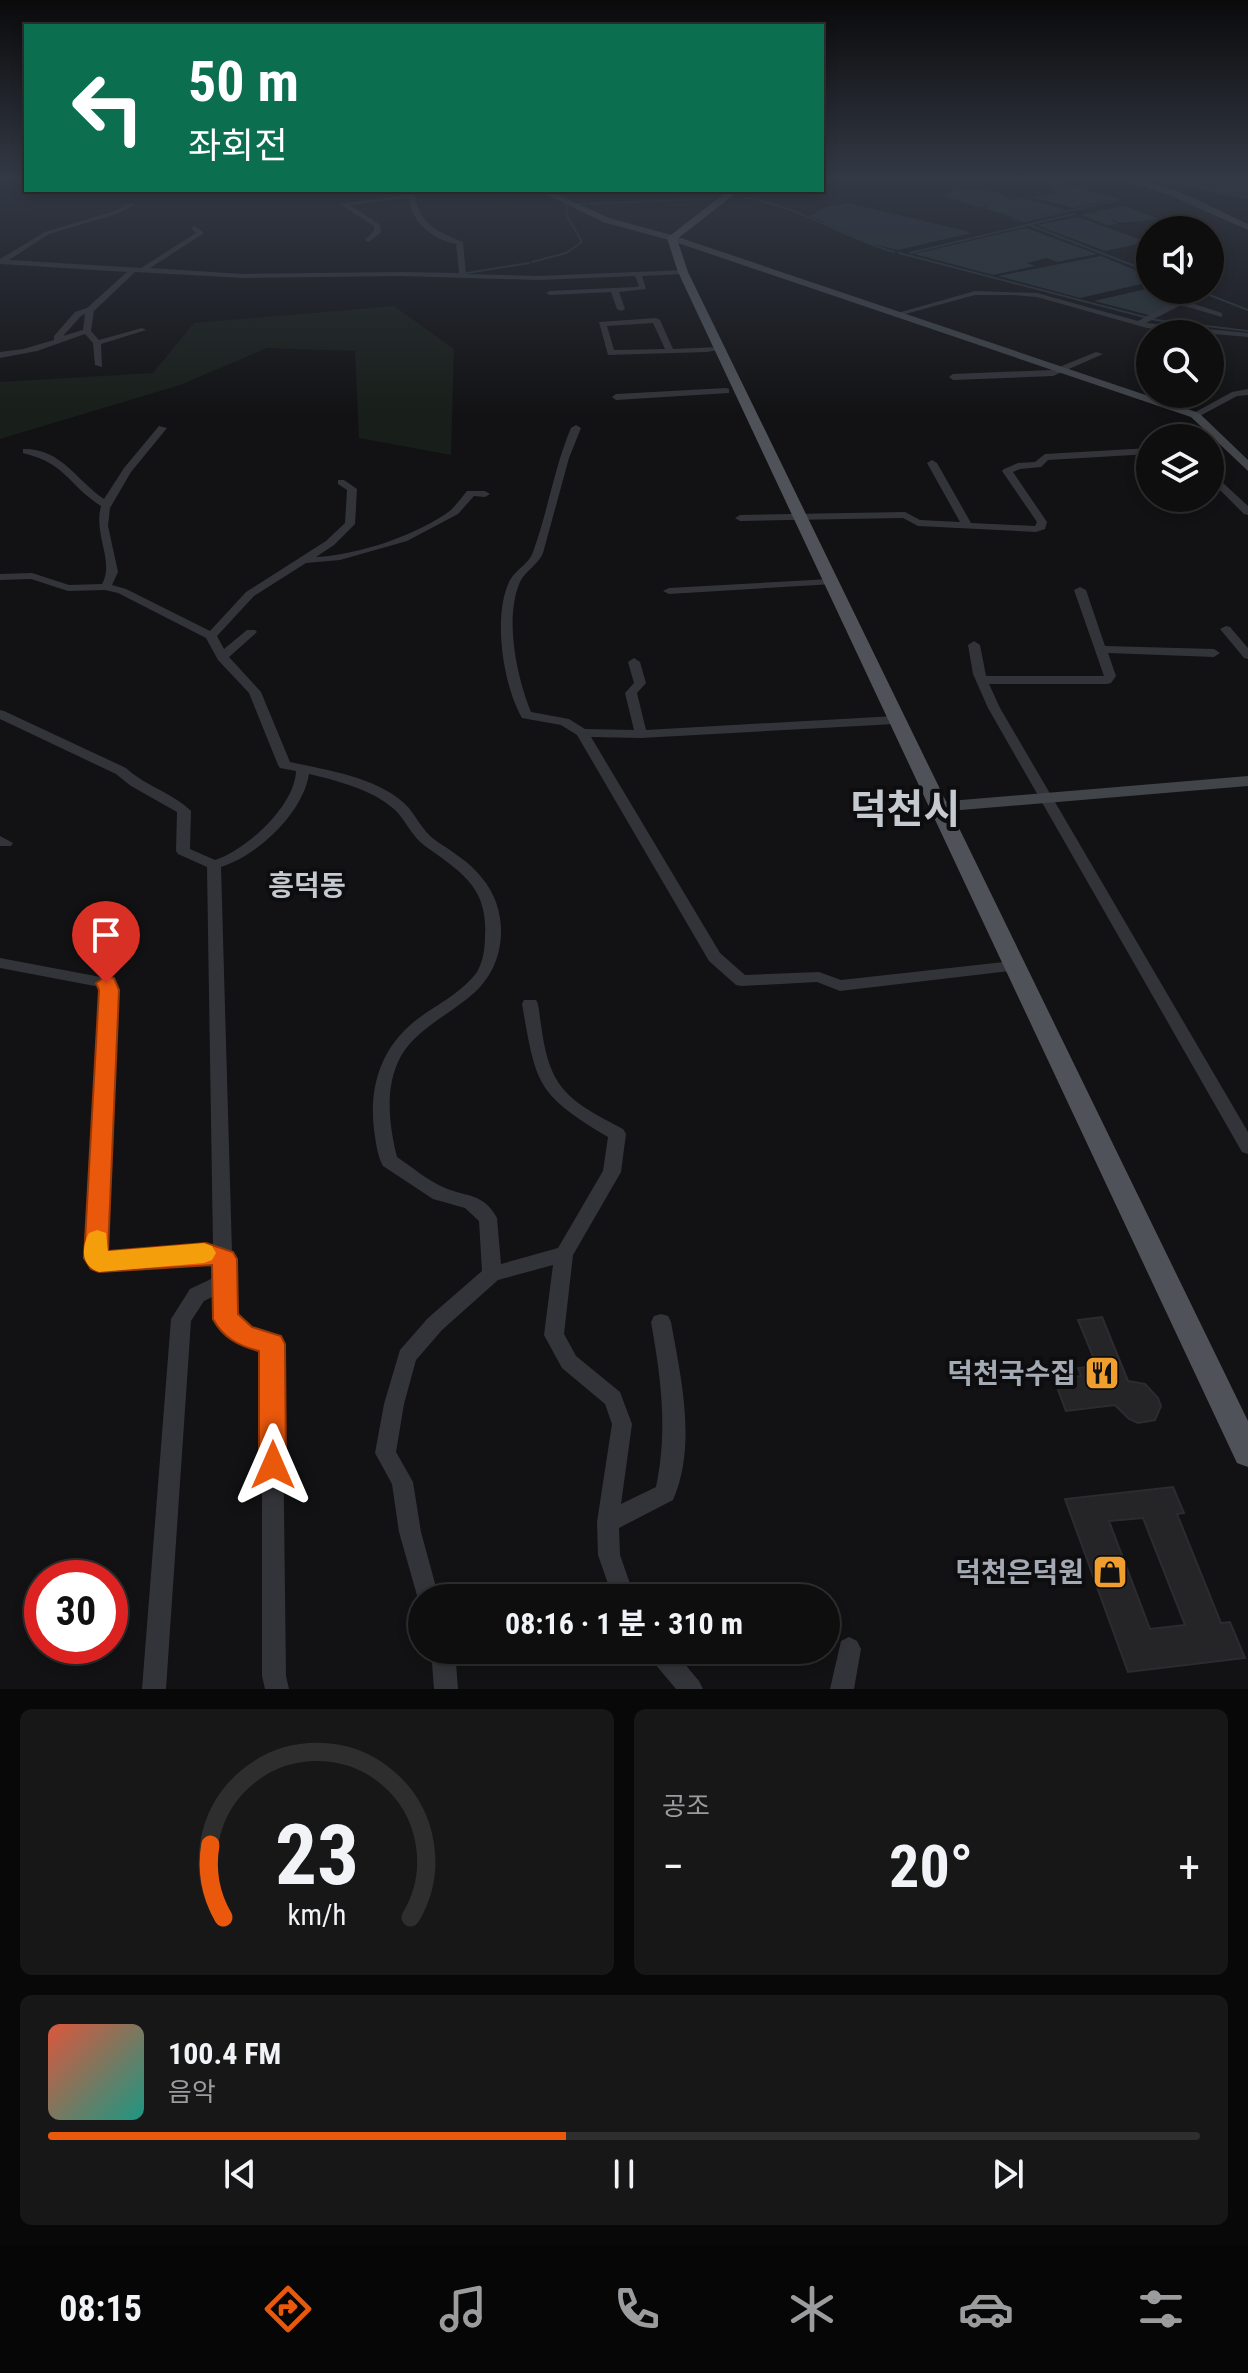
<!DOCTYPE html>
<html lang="ko">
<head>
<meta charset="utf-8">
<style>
  body { margin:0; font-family:"Roboto Condensed","Noto Sans KR",sans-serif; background:#171718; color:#f1f3f6; height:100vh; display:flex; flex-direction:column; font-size:30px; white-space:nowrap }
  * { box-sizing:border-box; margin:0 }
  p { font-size:26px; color:#9b9c9e }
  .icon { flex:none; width:44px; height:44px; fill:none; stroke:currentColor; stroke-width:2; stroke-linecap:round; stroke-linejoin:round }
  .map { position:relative; height:1689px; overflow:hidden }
  .drawer { display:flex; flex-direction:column; gap:20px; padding:20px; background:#080808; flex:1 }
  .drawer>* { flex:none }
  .hud { position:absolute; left:24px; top:24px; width:800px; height:168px; border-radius:0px; box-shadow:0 4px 12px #0003,0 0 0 2px #2e2e2f; background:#0b6e4f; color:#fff; overflow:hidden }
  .fabs { position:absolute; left:1136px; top:216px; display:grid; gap:16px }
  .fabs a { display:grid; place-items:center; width:88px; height:88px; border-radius:50%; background:#0e0e0f; box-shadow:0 4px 12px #0003,0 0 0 2px #2e2e2f; font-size:40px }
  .speed { position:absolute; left:24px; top:1560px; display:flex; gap:16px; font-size:40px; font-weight:700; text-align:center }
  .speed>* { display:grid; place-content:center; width:104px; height:104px; border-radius:50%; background:#0e0e0f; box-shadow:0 4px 12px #0003,0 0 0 2px #2e2e2f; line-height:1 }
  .speed .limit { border:12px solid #d22; background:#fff; color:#111 }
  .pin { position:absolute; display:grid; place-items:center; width:68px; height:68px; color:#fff; margin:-82px -34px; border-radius:50% 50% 50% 0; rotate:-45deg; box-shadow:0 0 8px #0007 }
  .pin .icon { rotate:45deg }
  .me { position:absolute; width:88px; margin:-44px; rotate:0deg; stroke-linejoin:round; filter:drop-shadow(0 0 6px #0008) }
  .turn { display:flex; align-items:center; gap:28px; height:168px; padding:0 32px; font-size:36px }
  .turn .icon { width:104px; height:104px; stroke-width:2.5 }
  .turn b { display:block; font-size:56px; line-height:68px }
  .big { font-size:60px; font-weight:700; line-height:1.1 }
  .drawer .card { flex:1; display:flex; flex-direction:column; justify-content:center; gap:12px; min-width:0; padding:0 28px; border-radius:12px; background:#171718 }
  .drawer .dial { align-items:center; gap:0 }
  .dial svg { height:208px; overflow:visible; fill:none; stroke:#2e2e2f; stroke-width:7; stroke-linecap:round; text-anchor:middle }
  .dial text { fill:#f1f3f6; stroke:none }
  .song { display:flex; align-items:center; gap:24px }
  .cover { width:96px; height:96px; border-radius:12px; background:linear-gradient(135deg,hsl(10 70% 55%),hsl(170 70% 35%)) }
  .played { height:8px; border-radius:4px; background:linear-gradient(90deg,#ea580c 45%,#2e2e2f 45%) }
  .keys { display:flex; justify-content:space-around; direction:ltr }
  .heat { display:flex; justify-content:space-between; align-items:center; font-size:44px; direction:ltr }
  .drawer .tiles { flex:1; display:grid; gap:20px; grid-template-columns:1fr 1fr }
  .card:last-child { grid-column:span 2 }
  .trip { position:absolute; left:408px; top:1584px; width:432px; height:80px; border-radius:40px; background:#0e0e0f; box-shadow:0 4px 12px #0003,0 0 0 2px #2e2e2f; font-weight:700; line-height:80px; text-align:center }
  .menu { display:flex; height:128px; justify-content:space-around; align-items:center; background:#060606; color:#9b9c9e }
  .menu .icon { width:56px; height:56px }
  .menu .on { color:#ea580c }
  .menu b { font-size:36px; color:#f1f3f6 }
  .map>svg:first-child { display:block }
  .green { fill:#181e19 }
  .water { fill:#293237 }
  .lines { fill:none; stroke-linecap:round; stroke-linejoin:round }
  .stream { stroke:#293237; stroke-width:2 }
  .building { fill:#252528; stroke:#2c2c30; stroke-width:2; fill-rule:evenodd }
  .street { fill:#333439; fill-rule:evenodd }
  .secondary { fill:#414449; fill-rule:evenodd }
  .primary { fill:#4f5258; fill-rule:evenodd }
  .route { fill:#ea580c; stroke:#983908; stroke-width:2 }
  .slow { fill:#f59e0b }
  .labels { text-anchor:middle; stroke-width:8; stroke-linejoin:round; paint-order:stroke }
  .quarter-label { font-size:28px; font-weight:bold; fill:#c5c9d0; stroke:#0d0d0f }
  .near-poi-label { font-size:28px; font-weight:bold; fill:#a4aab4; stroke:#0d0d0f; text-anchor:end }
  .town-label { font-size:40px; font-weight:bold; fill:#c5c9d0; stroke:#0d0d0f }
</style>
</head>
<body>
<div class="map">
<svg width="1248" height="1689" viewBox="0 0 1248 1689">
  <rect width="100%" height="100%" fill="#121214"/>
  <path class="green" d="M394 306 454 349 451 455 359 438 355 351 267 348 180 385 0 439V382L153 373 194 323Z"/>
  <path class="water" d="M1142 177 1221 182 1227 180 1222 177H1248V200Z
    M1056 184 1111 198 1115 199 1073 208 1031 197 1058 193 1050 186Z
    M958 190C976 191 997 187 1012 201L1021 198 1067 210 1023 220 984 208 989 205 979 208 941 195Z
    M848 203 966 231 971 233 898 250 868 243 810 216 824 208Z
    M1125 206 1158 219 1121 223 1108 218 1118 224 1107 225 1081 215 1091 213 1103 217 1093 212Z
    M1078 217 1147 242 1105 251 1037 225Z
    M1026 228 1097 254 1057 262 1047 258 1027 263 1035 266 993 275 914 254Z
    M1101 256 1150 276V282L1080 298 998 276Z
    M1150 288 1189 290 1203 296 1173 301 1174 304 1152 316 1094 301Z"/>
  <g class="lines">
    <path class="stream" d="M745 198C799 205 842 238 894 252
      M579 204 709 199
      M1012 218 1024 221 1118 200 1036 177
      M1032 226 1150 272
      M899 253 1156 320 1248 331
      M910 253 1074 214
      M532 262 566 253 582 242 566 214 568 206
      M467 273 529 263
      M1197 290 1248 310"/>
  </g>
  <path class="building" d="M1102 1317 1128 1381 1145 1384 1158 1398 1161 1406 1155 1420 1138 1423 1129 1419 1115 1405 1066 1411 1054 1379 1081 1376 1078 1368 1097 1366 1078 1320Z
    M1173 1487 1184 1513 1177 1514 1221 1623 1230 1622 1245 1658 1128 1672 1065 1499ZM1143 1518 1185 1625 1150 1629 1109 1521Z"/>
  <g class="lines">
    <path class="street" d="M412 194 415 196C419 225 439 232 463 242L466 274 539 276 683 270 687 272 683 274 642 276 646 289 619 292 625 309 621 311 617 309 611 292 550 295 546 293 550 291 636 287 639 286 635 276 539 280 401 276 243 278 135 272 94 311 91 331 99 340 142 328 146 330 101 344 102 367 95 365 93 343 85 334 37 351 0 358V352L23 349 54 340V336L75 312 87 308 127 272 0 264V259L45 232 115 211 130 203 135 204 119 213 49 234 9 260 141 268 196 233 191 228 194 226 203 232V234L150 268 243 274 401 272 459 273 456 244C432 239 412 223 409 198L350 205 380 225 381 232 369 242 365 240 374 231V226L340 204ZM85 314 83 330 63 336 81 316Z
      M975 291 1037 293 1138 321 1177 300 1203 294H1206V298L1188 302 1222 313V317L1181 305 1146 323 1248 333V337L1147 328 1037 297 1013 295H975L898 316 894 314Z
      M656 318 660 320 673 349 720 347 724 349 707 352 608 355 599 322ZM653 323 665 349 614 350 607 326Z
      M1096 352 1103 354 1053 376 953 380 949 377 953 374 1052 370Z
      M726 388 729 389V393L616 400 612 397 616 394Z
      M1248 389V395L1237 396 1198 417 1190 415 1232 392Z
      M576 425 581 428 569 458 543 553C538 565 525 571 520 582 504 618 517 678 531 712L569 719 585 729 634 730 625 693 634 683 628 662 634 658 640 662 646 683 637 693 646 730 895 716 901 720 895 724 641 738 591 737 720 953 745 975 819 972 841 980 1013 961 1018 962 1021 966 1018 970 840 991 817 982 742 986 736 985 709 961 577 735 561 725 522 718C503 685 492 615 510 580 516 569 529 564 533 552 548 511 554 468 571 428Z
      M159 426 167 428 131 472 110 508 108 526 118 572 112 585 126 589 210 631 246 592 326 541 345 523 347 490 338 484V480H344L357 489 355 524 334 545 316 557C358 555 418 535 451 510 457 504 462 497 467 491H485L490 494 485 497 474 496 458 514 407 541 340 560 306 563 254 596 217 636 224 649 247 630H255L257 632 229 657 261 692 290 762C327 770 375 777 404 803 416 814 421 830 435 840 451 851 470 862 482 878 510 911 507 964 474 993 451 1014 417 1028 401 1056 384 1087 389 1125 397 1157 412 1167 428 1181 445 1188 466 1197 484 1193 497 1218L501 1264 558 1248 603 1171 608 1137C536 1094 536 1084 522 1004L524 1000H536L538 1004C542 1029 544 1061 558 1082 572 1104 601 1117 623 1129L626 1134 621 1172 573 1255 564 1334 576 1356 620 1392 632 1424 621 1504 656 1487C668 1430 661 1378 651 1322L654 1316 661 1314 668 1316 671 1322C681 1378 697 1445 673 1500L619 1528 620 1555 635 1598H613L598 1555 597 1522 612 1424 605 1404 562 1368 544 1335 553 1265 498 1280 442 1330 416 1360 404 1404 396 1452 413 1482 421 1532 439 1598H422V1607L420 1606 399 1532 392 1484 375 1453 384 1404 400 1350 428 1318 482 1271 479 1221 465 1208 433 1199 383 1166C377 1155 376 1142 374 1130 369 1088 380 1049 415 1021 434 1006 462 993 477 972 483 962 485 948 485 936 488 887 461 872 425 846 411 836 406 820 394 809 371 789 338 781 309 774 303 813 257 856 221 867L232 1253 234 1259C231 1267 232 1276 232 1285 233 1324 246 1326 279 1338L282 1344 286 1676 289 1689H265L262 1676V1350C230 1339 219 1330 214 1296L204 1301 191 1321 166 1689H142L171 1319 190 1289 213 1278V1263C188 1255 127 1267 99 1270L92 1267 87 1258 101 990 100 987 0 968V958L106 978 112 979 117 990 106 1254C132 1251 189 1240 213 1247L207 867 178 854 176 851 177 812 131 786 116 774 0 719V710L4 711 126 768C145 786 173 793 191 811L190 849 215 860C246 850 295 806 296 771L280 768 278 765 249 693 218 660 206 638 118 593 105 590 68 591 31 579 0 580V574L32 573 69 585 102 584C115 562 93 534 101 506 67 484 67 464 23 453V449C61 448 76 480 104 499L124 468Z
      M1150 448V454L1048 460 1041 467 1020 469 1013 472 1047 522 1045 529 1036 532 918 526 903 518 740 521 735 518 740 515 905 512 920 520 960 522 927 463 932 460 937 463 971 523 1035 526 1037 522 1002 471 1004 469 1018 463 1035 462 1045 454Z
      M1210 471 1248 506V515L1244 514 1210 480Z
      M830 579 834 580V584L669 594 663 591 669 588Z
      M1080 587 1086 590 1105 646 1214 649 1220 653 1214 657 1108 653 1116 676 1111 683 1107 684H989L1000 708 1248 1132V1154L1242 1152 988 708 973 674 968 645 974 641 980 645 986 676H1104L1074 590Z
      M1226 626 1230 627 1248 648V659L1244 658 1220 629Z
      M0 836 13 843 11 846H0Z
      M849 1637 857 1641 861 1649 854 1689H830L841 1641Z
      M431 1650H455L458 1689H434Z
      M646 1650H673L699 1681 703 1689H676L650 1658Z"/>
    <path class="secondary" d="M1113 177C1160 177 1206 205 1248 224V230L1169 195Z
      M537 190H548L609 218 675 236 1199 413 1248 460V471L1191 417 669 240 603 222Z
      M1248 776V786L937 812 928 807 937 802Z"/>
    <path class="primary" d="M729 190H740L677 239 688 272 1248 1421V1467L1237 1463 678 272 667 238Z"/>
  </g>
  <linearGradient id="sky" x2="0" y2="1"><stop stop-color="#0a0a0b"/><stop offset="0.43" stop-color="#333945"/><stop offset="1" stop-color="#333945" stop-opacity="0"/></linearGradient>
  <rect width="1248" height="414" fill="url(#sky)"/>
  <path class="route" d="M106 976 114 978 119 990 108 1251 206 1243 233 1252 237 1259 238 1314 252 1327 281 1336 285 1344 286 1465 282 1474 273 1477 263 1474 259 1465V1351C239 1346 223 1338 213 1319L212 1265 99 1272 91 1269 84 1258 99 990 96 983Z"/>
  <path class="slow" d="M97 1230 106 1233 108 1251 204 1243 212 1246 216 1253 212 1260 204 1263 99 1272C81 1266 81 1248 89 1233Z"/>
  <defs>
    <g id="restaurant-square" transform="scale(1.8)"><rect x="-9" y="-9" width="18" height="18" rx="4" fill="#f09f2e" stroke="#0d0d0f"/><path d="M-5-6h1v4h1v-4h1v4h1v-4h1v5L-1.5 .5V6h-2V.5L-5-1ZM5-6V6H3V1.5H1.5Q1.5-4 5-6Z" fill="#111"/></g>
    <g id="shop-square" transform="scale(1.8)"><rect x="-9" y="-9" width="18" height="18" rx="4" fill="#f09f2e" stroke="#0d0d0f"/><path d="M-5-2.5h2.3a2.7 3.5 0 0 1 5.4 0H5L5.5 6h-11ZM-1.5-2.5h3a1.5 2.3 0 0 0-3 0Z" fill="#111"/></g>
  </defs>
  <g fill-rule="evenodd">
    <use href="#restaurant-square" x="1102" y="1373"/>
    <use href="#shop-square" x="1110" y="1572"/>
  </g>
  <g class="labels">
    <g class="quarter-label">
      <text x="307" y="895">흥덕동</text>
    </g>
    <g class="near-poi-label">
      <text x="1076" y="1383">덕천국수집</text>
      <text x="1084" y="1582">덕천은덕원</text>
    </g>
    <g class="town-label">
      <text x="905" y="823">덕천시</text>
    </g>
  </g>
</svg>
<div class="fabs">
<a><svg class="icon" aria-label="sound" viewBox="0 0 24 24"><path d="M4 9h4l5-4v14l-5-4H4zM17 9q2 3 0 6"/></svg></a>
<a><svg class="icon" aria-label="search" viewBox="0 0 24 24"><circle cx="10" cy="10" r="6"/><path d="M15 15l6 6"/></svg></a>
<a><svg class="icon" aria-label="layers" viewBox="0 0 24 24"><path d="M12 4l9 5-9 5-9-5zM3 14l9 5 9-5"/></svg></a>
</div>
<div class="speed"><div class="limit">30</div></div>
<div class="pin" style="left:106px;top:983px;background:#d93025"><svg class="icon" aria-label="arrive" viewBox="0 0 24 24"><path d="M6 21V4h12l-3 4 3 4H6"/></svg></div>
<svg class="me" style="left:273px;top:1465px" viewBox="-20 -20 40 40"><path d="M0-17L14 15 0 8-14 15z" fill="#ea580c" stroke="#fff" stroke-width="4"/></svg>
<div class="trip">08:16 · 1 분 · 310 m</div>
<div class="hud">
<div class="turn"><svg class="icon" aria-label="left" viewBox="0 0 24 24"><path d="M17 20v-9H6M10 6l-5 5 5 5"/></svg><div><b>50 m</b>좌회전</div></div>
</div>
</div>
<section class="drawer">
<div class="tiles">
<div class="card dial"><svg viewBox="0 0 100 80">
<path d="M14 69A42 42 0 1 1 86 69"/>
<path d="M14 69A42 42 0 0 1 9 41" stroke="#ea580c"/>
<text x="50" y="56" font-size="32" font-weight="700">23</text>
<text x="50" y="72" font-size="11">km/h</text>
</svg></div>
<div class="card"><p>공조</p>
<div class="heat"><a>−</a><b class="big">20°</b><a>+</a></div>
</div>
<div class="card">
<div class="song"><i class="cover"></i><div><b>100.4 FM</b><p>음악</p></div></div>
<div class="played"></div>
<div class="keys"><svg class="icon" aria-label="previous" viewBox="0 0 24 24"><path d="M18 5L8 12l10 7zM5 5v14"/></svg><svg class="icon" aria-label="pause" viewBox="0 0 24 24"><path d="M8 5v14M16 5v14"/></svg><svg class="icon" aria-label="next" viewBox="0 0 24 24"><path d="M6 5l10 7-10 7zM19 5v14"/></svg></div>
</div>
</div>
</section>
<nav class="menu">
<b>08:15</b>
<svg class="icon on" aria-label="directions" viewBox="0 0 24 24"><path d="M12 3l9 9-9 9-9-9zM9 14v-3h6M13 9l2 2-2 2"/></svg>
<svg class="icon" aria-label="music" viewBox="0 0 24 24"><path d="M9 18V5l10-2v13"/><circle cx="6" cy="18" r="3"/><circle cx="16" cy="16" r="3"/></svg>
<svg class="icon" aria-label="phone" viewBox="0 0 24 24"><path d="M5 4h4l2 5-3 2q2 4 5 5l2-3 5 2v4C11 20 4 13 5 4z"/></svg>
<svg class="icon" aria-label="climate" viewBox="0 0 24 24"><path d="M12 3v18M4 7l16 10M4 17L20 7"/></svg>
<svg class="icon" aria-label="car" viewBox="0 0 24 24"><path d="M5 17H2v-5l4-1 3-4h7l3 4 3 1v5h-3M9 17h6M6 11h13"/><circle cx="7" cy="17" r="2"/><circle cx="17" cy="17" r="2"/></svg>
<svg class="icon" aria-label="filters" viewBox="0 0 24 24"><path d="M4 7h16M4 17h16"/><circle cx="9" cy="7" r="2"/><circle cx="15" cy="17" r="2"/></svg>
</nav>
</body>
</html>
